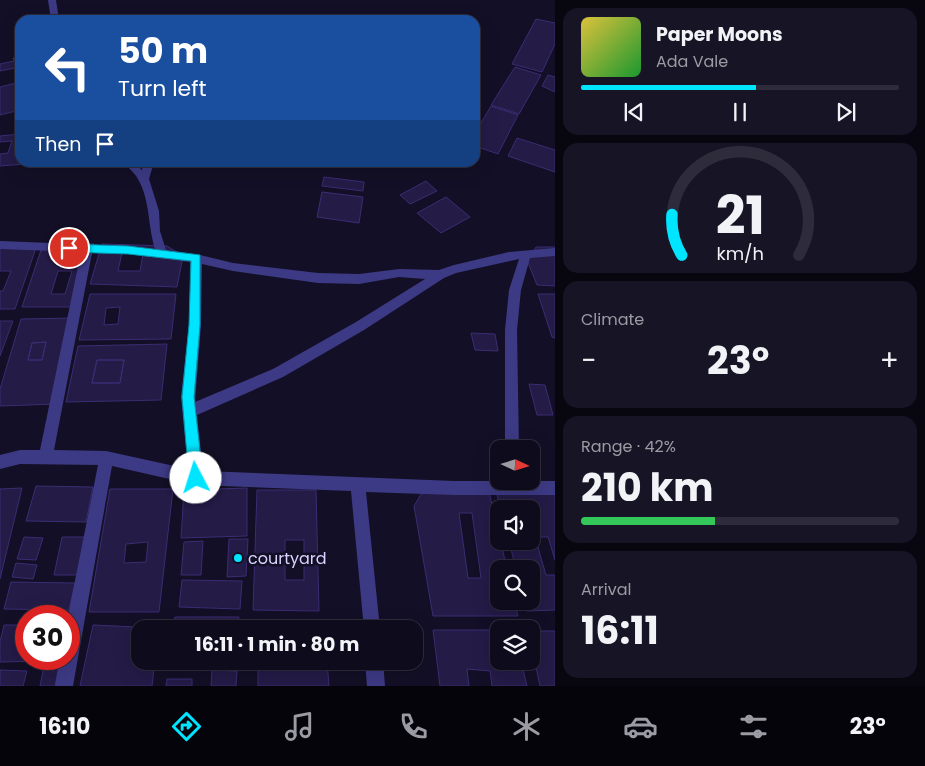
<!DOCTYPE html>
<html lang="en">
<head>
<meta charset="utf-8">
<style>
  body { margin:0; font-family:Poppins,sans-serif; background:#171425; color:#f1f3f6; height:100vh; display:flex; flex-direction:column; font-size:19px; white-space:nowrap }
  * { box-sizing:border-box; margin:0 }
  p { font-size:16px; color:#9b9ba3 }
  .icon { flex:none; width:28px; height:28px; fill:none; stroke:currentColor; stroke-width:2; stroke-linecap:round; stroke-linejoin:round }
  .map { position:relative; flex:1; overflow:hidden }
  .drawer { display:flex; flex-direction:column; gap:8px; padding:8px; background:#08060f; width:370px }
  .drawer>* { flex:none }
  .guide { position:absolute; left:15px; top:15px; width:465px; height:152px; border-radius:15px; box-shadow:0 5px 20px #0002,0 0 0 1px #2e2b3b; background:#1a4fa0; color:#fff; overflow:hidden }
  .needle { width:32px; rotate:94deg }
  .controls { position:absolute; left:490px; top:440px; display:grid; gap:10px }
  .controls a { display:grid; place-items:center; width:50px; height:50px; border-radius:10px; background:#0e0b1c; box-shadow:0 5px 20px #0002,0 0 0 1px #2e2b3b; font-size:25px }
  .speed { position:absolute; left:15px; top:605px; display:flex; gap:10px; font-size:25px; font-weight:700; text-align:center }
  .speed>* { display:grid; place-content:center; width:65px; height:65px; border-radius:50%; background:#0e0b1c; box-shadow:0 5px 20px #0002,0 0 0 1px #2e2b3b; line-height:1 }
  .speed .limit { border:8px solid #d22; background:#fff; color:#111 }
  .pin { position:absolute; display:grid; place-items:center; width:42px; height:42px; color:#fff; margin:-21px; border:2px solid #fff; border-radius:50%; box-shadow:0 1px 5px #0007 }
  .me { position:absolute; width:55px; margin:-28px; rotate:355deg; stroke-linejoin:round; filter:drop-shadow(0 0 4px #0008) }
  .turn { display:flex; align-items:center; gap:18px; height:105px; padding:0 20px; font-size:22px }
  .turn .icon { width:65px; height:65px; stroke-width:2.5 }
  .turn b { display:block; font-size:35px; line-height:42px }
  .then { display:flex; align-items:center; height:48px; padding:0 20px; background:#0003; gap:10px; font-size:19px }
  .big { font-size:38px; font-weight:700; line-height:1.1 }
  .drawer .tile { flex:1; display:flex; flex-direction:column; justify-content:center; gap:8px; min-width:0; padding:0 18px; border-radius:15px; background:#171425 }
  .drawer .dial { align-items:center; gap:0 }
  .dial svg { height:130px; overflow:visible; fill:none; stroke:#2e2b3b; stroke-width:7; stroke-linecap:round; text-anchor:middle }
  .dial text { fill:#f1f3f6; stroke:none }
  .song { display:flex; align-items:center; gap:15px }
  .cover { width:60px; height:60px; border-radius:8px; background:linear-gradient(135deg,hsl(50 70% 55%),hsl(130 70% 35%)) }
  .played { height:5px; border-radius:2px; background:linear-gradient(90deg,#00e5ff 55%,#2e2b3b 55%) }
  .keys { display:flex; justify-content:space-around; direction:ltr }
  .heat { display:flex; justify-content:space-between; align-items:center; font-size:28px; direction:ltr }
  .charge { height:8px; border-radius:4px; background:linear-gradient(90deg,#34c759 42%,#2e2b3b 0) }
  .trip { position:absolute; left:131px; top:620px; width:292px; height:50px; border-radius:15px; background:#0e0b1c; box-shadow:0 5px 20px #0002,0 0 0 1px #2e2b3b; font-weight:700; line-height:50px; text-align:center }
  .tab-bar { display:flex; height:80px; justify-content:space-around; align-items:center; background:#06040b; color:#9b9ba3 }
  .tab-bar .icon { width:35px; height:35px }
  .tab-bar .on { color:#00e5ff }
  .tab-bar b { font-size:22px; color:#f1f3f6 }
  main { display:flex; flex:1; min-height:0 }
  .map>svg:first-child { display:block }
  .building { fill:#241b47; stroke:#3b2d73; fill-rule:evenodd }
  .lines { fill:none; stroke-linecap:round; stroke-linejoin:round }
  .lane { fill:#3d3a85; fill-rule:evenodd }
  .street { fill:#3d3a85; fill-rule:evenodd }
  .route { fill:#00e5ff; stroke:#0095a6 }
  .poi-dot { fill:#00e5ff; stroke:#130f26; stroke-width:2 }
  .labels { text-anchor:middle; stroke-width:5; stroke-linejoin:round; paint-order:stroke }
  .near-poi-label { font-size:16px; fill:#d9d4ff; stroke:#130f26; text-anchor:start }
</style>
</head>
<body>
<main>
<div class="map">
<svg width="555" height="686" viewBox="0 0 555 686">
  <rect width="100%" height="100%" fill="#130f26"/>
  <path class="building" d="M536 19 555 23V44L542 72 512 64Z
    M20 57V67L0 71V64L14 61 13 58Z
    M515 67 541 75 519 114 491 105Z
    M548 75 555 77V92L542 86Z
    M20 82V89H18L20 90V110L0 115V87Z
    M491 106 518 115 498 154 475 146V133Z
    M20 134V162H50L0 166V154L8 153 12 141 0 142V136Z
    M517 138 555 150V172L508 156Z
    M324 177 364 182 363 191 322 186Z
    M426 181 437 191 410 204 400 195Z
    M322 192 363 197 359 223 317 217Z
    M446 197 470 217 441 233 417 213Z
    M43 244H94L77 307H22ZM58 271H72L65 294H51Z
    M102 244 167 246 183 256 177 287 90 284ZM122 253H143L140 271H118Z
    M0 245H37L15 309H0V291H3L11 271H0Z
    M536 247H555V286L537 285 527 260Z
    M90 294H176L171 339 79 340ZM120 307 118 324 104 325 106 308Z
    M538 294H555V338L552 337Z
    M75 318 56 404 0 406V389L21 319ZM46 342 42 360H28L32 343Z
    M0 321H13L0 356Z
    M471 333 495 334 498 351 475 350Z
    M46 342 42 360H28L32 343Z
    M167 344 161 400 66 402 78 346ZM97 360H124L120 383H92Z
    M97 360H124L120 383H92Z
    M529 384 545 385 553 415H537Z
    M36 486 93 487 86 522 26 521Z
    M22 488 0 579V489Z
    M247 488V536L181 538 184 490Z
    M110 489H173L159 612H89ZM148 542 146 562 124 563 126 544Z
    M257 490H316L319 611 253 610ZM285 540H304V580H285Z
    M555 490V560L548 537H535L546 575H555V610L527 611 525 601H531V569H516L509 541H531V509H501L496 491Z
    M423 491 489 492 507 569H499V601H514L518 616H433L414 506ZM459 513H472L481 578H468Z
    M24 537 43 538 36 560 17 559Z
    M62 537H87L80 575H54Z
    M229 539H248L246 576 227 577Z
    M203 541 201 575H181L184 542Z
    M16 563 37 565 33 579 12 577Z
    M182 580 242 581 240 609 179 607Z
    M11 582 75 583 69 610 4 609Z
    M175 617H239L238 629H173Z
    M4 625H26V659H60L55 686H40L45 661 0 662V642Z
    M93 625 159 628 140 629V661H155L152 686H80Z
    M433 630H499V661H521L527 686H492L490 671 467 669 469 686H440Z
    M531 631H555V686H540L531 644Z
    M170 661H238L237 670 169 669Z
    M258 661H327L329 686H258Z
    M0 670 27 671 23 686H0Z
    M212 670 237 671 236 686H211Z
    M167 679H192V686H166Z"/>
  <g class="lines">
    <path class="lane" d="M144 162H154L149 179 144 182 139 179Z"/>
    <path class="street" d="M48 0H56L59 20H51Z
      M124 162H135L149 179 159 211 160 231 166 250 196 254 233 263 318 273 359 274 399 269 439 270 454 265 509 252 555 248V256L530 258 521 290 517 330 519 449H505V330L509 290 519 259 456 273 444 278 364 330 283 377 197 415 203 471 454 481H555V495H454L366 492 380 629H364L351 491 196 485 112 466 73 686H55L60 659H69L68 616 98 465 20 464 0 469V455L20 450H40L81 252 0 249V241L128 246 155 249C148 227 150 201 139 181 136 174 129 169 124 162ZM92 253 128 254 190 262 189 325 181 397 188 469 106 451 54 450ZM202 264 233 271 318 283 359 284 399 277 425 279 356 322 273 369 195 402 201 325Z
      M365 661H383L385 686H367Z"/>
  </g>
  <path class="route" d="M69 244 128 246 200 255V325L194 397 203 478 201 483 196 485 191 483 189 478 182 397 189 325 191 261 128 254 69 252 64 248Z"/>
  <circle class="poi-dot" cx="238" cy="558" r="5"/>
  <g class="labels">
    <g class="near-poi-label">
      <text x="248" y="564">courtyard</text>
    </g>
  </g>
</svg>
<div class="controls">
<a><svg class="needle" viewBox="-14 -14 28 28"><path d="M0-13l5 13h-10z" fill="#e53935"/><path d="M0 13l5-13h-10z" fill="#9b9ba3"/></svg></a>
<a><svg class="icon" aria-label="sound" viewBox="0 0 24 24"><path d="M4 9h4l5-4v14l-5-4H4zM17 9q2 3 0 6"/></svg></a>
<a><svg class="icon" aria-label="search" viewBox="0 0 24 24"><circle cx="10" cy="10" r="6"/><path d="M15 15l6 6"/></svg></a>
<a><svg class="icon" aria-label="layers" viewBox="0 0 24 24"><path d="M12 4l9 5-9 5-9-5zM3 14l9 5 9-5"/></svg></a>
</div>
<div class="speed"><div class="limit">30</div></div>
<div class="pin" style="left:69px;top:248px;background:#d93025"><svg class="icon" aria-label="arrive" viewBox="0 0 24 24"><path d="M6 21V4h12l-3 4 3 4H6"/></svg></div>
<svg class="me" style="left:196px;top:478px" viewBox="-20 -20 40 40"><circle r="19" fill="#fff"/><path d="M0-13L10 11 0 6-10 11z" fill="#00e5ff"/></svg>
<div class="trip">16:11 · 1 min · 80 m</div>
<div class="guide">
<div class="turn"><svg class="icon" aria-label="left" viewBox="0 0 24 24"><path d="M17 20v-9H6M10 6l-5 5 5 5"/></svg><div><b>50 m</b>Turn left</div></div>
<div class="then">Then<svg class="icon" aria-label="arrive" viewBox="0 0 24 24"><path d="M6 21V4h12l-3 4 3 4H6"/></svg></div>
</div>
</div>
<section class="drawer">
<div class="tile">
<div class="song"><i class="cover"></i><div><b>Paper Moons</b><p>Ada Vale</p></div></div>
<div class="played"></div>
<div class="keys"><svg class="icon" aria-label="previous" viewBox="0 0 24 24"><path d="M18 5L8 12l10 7zM5 5v14"/></svg><svg class="icon" aria-label="pause" viewBox="0 0 24 24"><path d="M8 5v14M16 5v14"/></svg><svg class="icon" aria-label="next" viewBox="0 0 24 24"><path d="M6 5l10 7-10 7zM19 5v14"/></svg></div>
</div>
<div class="tile dial"><svg viewBox="0 0 100 80">
<path d="M14 69A42 42 0 1 1 86 69"/>
<path d="M14 69A42 42 0 0 1 8 44" stroke="#00e5ff"/>
<text x="50" y="56" font-size="32" font-weight="700">21</text>
<text x="50" y="72" font-size="11">km/h</text>
</svg></div>
<div class="tile"><p>Climate</p>
<div class="heat"><a>−</a><b class="big">23°</b><a>+</a></div>
</div>
<div class="tile"><p>Range · 42%</p><b class="big">210 km</b><div class="charge"></div></div>
<div class="tile"><p>Arrival</p><b class="big">16:11</b></div>
</section>
</main>
<nav class="tab-bar">
<b>16:10</b>
<svg class="icon on" aria-label="directions" viewBox="0 0 24 24"><path d="M12 3l9 9-9 9-9-9zM9 14v-3h6M13 9l2 2-2 2"/></svg>
<svg class="icon" aria-label="music" viewBox="0 0 24 24"><path d="M9 18V5l10-2v13"/><circle cx="6" cy="18" r="3"/><circle cx="16" cy="16" r="3"/></svg>
<svg class="icon" aria-label="phone" viewBox="0 0 24 24"><path d="M5 4h4l2 5-3 2q2 4 5 5l2-3 5 2v4C11 20 4 13 5 4z"/></svg>
<svg class="icon" aria-label="climate" viewBox="0 0 24 24"><path d="M12 3v18M4 7l16 10M4 17L20 7"/></svg>
<svg class="icon" aria-label="car" viewBox="0 0 24 24"><path d="M5 17H2v-5l4-1 3-4h7l3 4 3 1v5h-3M9 17h6M6 11h13"/><circle cx="7" cy="17" r="2"/><circle cx="17" cy="17" r="2"/></svg>
<svg class="icon" aria-label="filters" viewBox="0 0 24 24"><path d="M4 7h16M4 17h16"/><circle cx="9" cy="7" r="2"/><circle cx="15" cy="17" r="2"/></svg>
<b>23°</b>
</nav>
</body>
</html>
